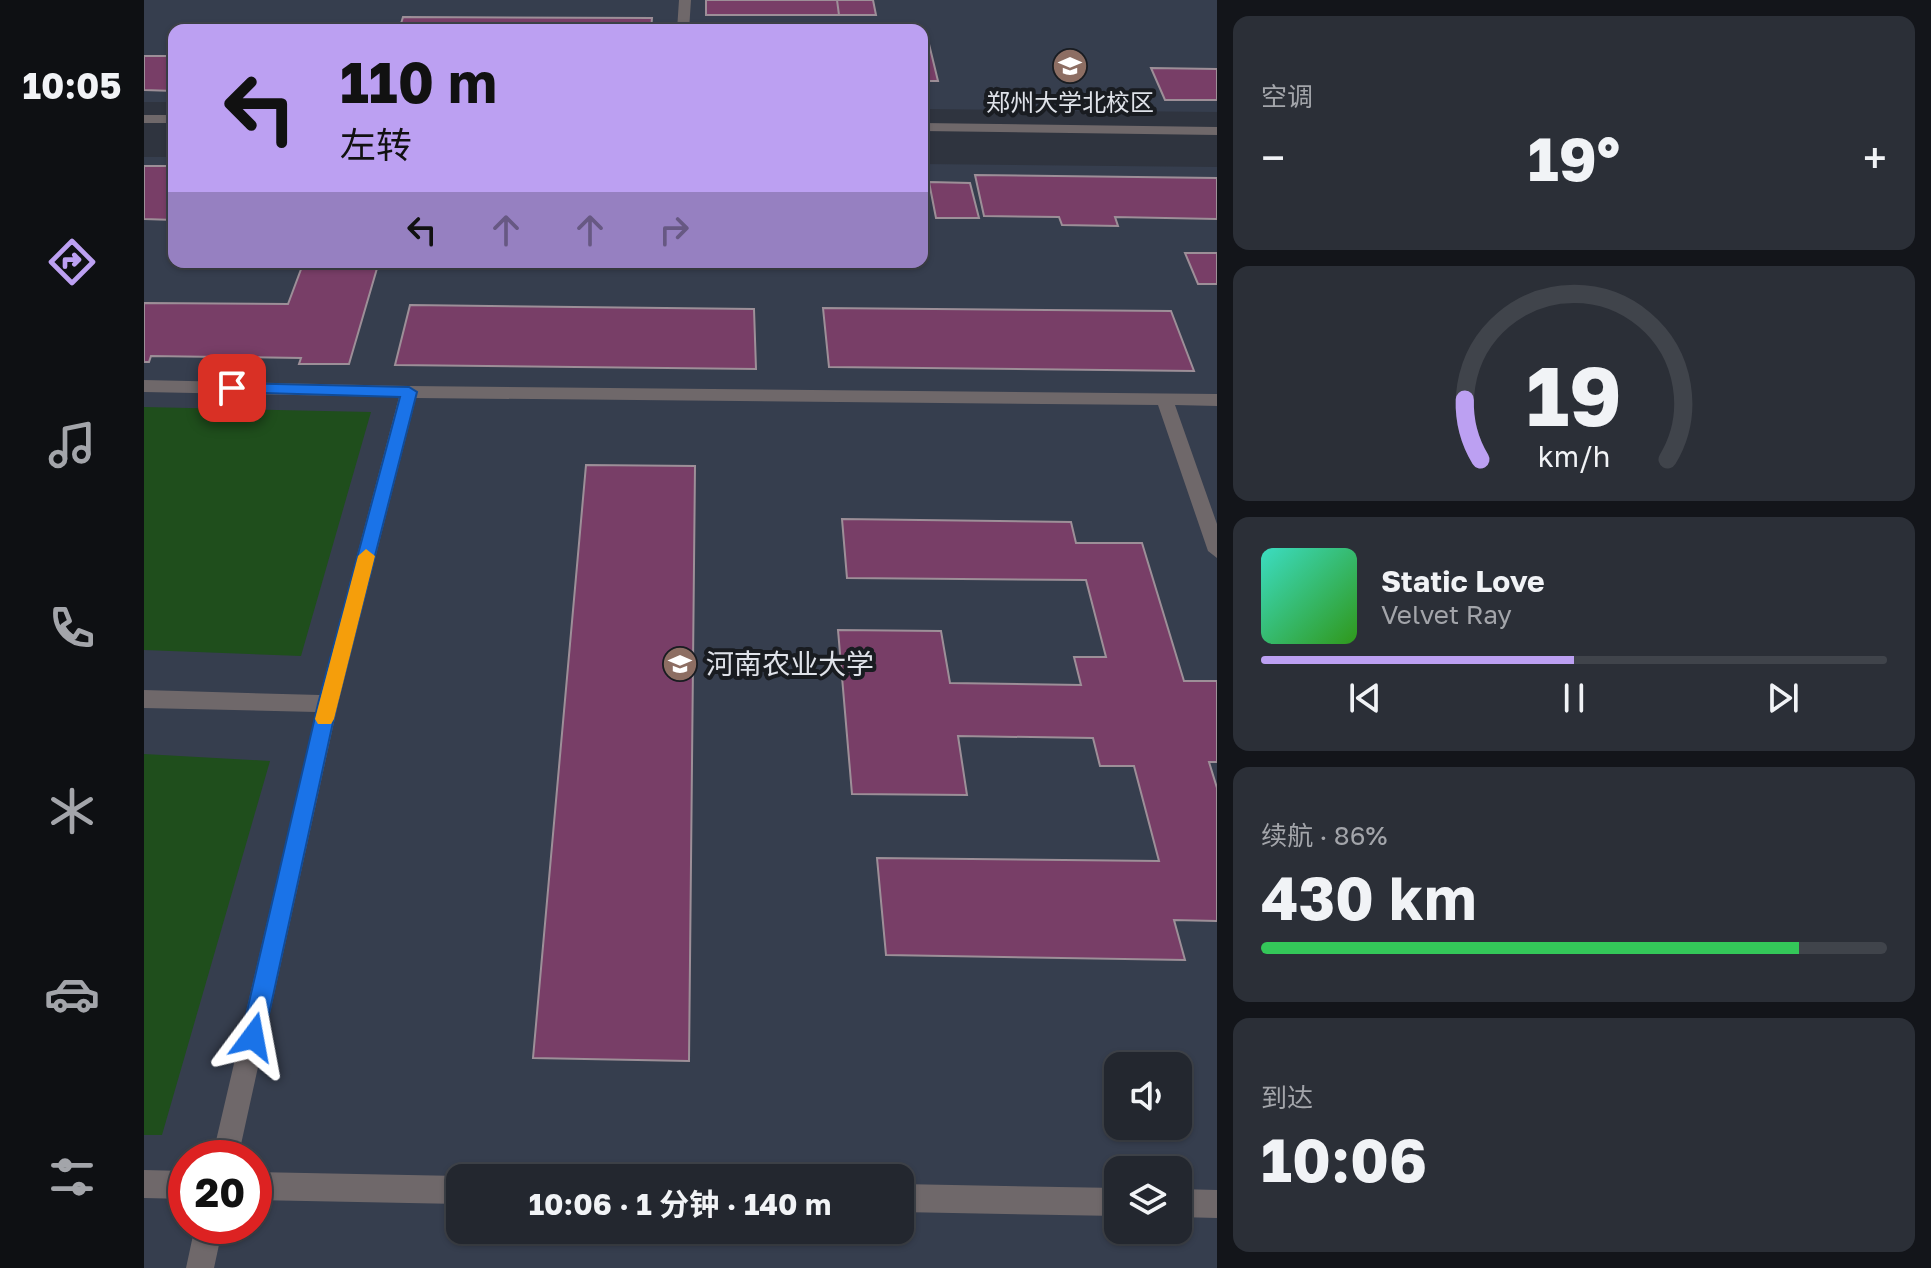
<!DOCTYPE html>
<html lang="zh">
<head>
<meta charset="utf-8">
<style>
  body { margin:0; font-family:"Golos Text","Noto Sans SC",sans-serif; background:#2b2f37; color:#f1f3f6; height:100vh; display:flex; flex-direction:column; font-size:30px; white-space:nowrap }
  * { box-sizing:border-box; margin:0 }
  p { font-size:26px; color:#a3a5aa }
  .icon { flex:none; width:44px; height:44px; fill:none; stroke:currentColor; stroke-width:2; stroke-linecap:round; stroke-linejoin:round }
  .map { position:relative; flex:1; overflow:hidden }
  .side { display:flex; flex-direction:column; gap:16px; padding:16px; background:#13151a; width:714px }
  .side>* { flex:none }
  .guide { position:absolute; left:24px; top:24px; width:760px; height:244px; border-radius:16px; box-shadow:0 2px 6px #0004,0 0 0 2px #40444b; background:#bca0f2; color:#111; overflow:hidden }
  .controls { position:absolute; left:960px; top:1052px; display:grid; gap:16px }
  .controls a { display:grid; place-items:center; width:88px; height:88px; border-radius:16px; background:#23272f; box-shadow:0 2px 6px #0004,0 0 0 2px #40444b; font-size:40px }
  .speed { position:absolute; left:24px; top:1140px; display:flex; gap:16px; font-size:40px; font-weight:700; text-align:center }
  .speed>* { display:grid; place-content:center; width:104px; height:104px; border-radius:50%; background:#23272f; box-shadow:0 2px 6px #0004,0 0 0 2px #40444b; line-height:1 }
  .speed .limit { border:12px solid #d22; background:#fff; color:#111 }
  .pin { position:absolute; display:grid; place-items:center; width:68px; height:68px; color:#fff; margin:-34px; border-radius:16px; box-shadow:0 4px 12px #0006 }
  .me { position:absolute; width:88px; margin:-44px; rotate:13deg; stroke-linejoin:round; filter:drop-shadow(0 0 6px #0008) }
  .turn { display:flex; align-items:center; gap:28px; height:168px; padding:0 40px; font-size:36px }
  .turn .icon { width:104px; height:104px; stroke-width:2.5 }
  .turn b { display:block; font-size:56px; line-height:68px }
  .lanes { display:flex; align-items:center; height:76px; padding:0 40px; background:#0003; justify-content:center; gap:40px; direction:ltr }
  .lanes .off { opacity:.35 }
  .big { font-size:60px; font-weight:700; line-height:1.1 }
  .side .card { flex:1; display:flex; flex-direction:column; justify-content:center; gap:12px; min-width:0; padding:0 28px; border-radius:16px; background:#2b2f37 }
  .side .dial { align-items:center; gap:0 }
  .dial svg { height:208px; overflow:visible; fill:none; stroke:#40444b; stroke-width:7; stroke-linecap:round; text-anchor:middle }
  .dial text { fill:#f1f3f6; stroke:none }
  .song { display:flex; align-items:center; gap:24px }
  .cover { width:96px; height:96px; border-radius:12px; background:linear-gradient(135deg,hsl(170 70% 55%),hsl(110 70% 35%)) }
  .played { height:8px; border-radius:4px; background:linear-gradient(90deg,#bca0f2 50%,#40444b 50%) }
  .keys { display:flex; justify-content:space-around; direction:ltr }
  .heat { display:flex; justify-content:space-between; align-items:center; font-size:44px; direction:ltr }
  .charge { height:12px; border-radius:6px; background:linear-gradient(90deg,#34c759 86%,#40444b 0) }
  .trip { position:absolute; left:302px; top:1164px; width:468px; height:80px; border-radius:16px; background:#23272f; box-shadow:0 2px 6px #0004,0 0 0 2px #40444b; font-weight:700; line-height:80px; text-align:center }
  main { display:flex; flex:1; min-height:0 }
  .tabs { display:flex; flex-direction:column; width:144px; justify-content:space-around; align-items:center; background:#0e1013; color:#a3a5aa }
  .tabs .icon { width:56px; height:56px }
  .tabs .active { color:#bca0f2 }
  .tabs b { font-size:36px; color:#f1f3f6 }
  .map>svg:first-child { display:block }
  .built { fill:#363e4e; fill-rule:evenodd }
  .green { fill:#1f4e1c }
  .building { fill:#783e67; stroke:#9d8f98; stroke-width:2 }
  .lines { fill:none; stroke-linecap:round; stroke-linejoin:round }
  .service { fill:#6f686a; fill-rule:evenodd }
  .tertiary { fill:#6f686a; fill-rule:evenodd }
  .route { fill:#1a73e8; stroke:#114b97; stroke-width:2 }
  .slow { fill:#f59e0b }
  .labels { text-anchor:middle; stroke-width:8; stroke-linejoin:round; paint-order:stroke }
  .far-poi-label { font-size:24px; fill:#dfe2e9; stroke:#191c21 }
  .poi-label { font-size:28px; fill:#dfe2e9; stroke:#191c21; text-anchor:start }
</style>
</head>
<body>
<main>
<nav class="tabs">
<b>10:05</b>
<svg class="icon active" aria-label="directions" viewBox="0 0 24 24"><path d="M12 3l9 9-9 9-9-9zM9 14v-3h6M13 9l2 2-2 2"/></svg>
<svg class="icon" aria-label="music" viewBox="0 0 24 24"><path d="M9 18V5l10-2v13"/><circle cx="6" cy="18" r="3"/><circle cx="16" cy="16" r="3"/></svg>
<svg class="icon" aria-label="phone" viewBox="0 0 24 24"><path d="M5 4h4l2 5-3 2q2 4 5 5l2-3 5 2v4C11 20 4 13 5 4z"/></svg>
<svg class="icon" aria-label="climate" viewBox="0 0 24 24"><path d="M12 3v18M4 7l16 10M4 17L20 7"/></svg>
<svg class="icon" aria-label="car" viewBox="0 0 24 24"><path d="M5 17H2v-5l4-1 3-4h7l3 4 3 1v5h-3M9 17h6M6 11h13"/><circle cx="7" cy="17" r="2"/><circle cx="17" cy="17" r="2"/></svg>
<svg class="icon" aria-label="filters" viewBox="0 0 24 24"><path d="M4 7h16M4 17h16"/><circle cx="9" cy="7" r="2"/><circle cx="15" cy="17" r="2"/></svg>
</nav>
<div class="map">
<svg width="1073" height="1268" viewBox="0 0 1073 1268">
  <rect width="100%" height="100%" fill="#2f343f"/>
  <path class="built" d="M0 0H1073V112L778 109V30H30V102H0Z
    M0 157H30V262H778V164L1073 167V1268H0ZM974 1066H1034V1126H974ZM42 1158H110V1226H42ZM974 1170H1034V1230H974ZM316 1178H756V1230H316Z"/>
  <path class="green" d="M0 407 227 412 157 656 0 650Z
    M0 754 126 761 18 1135H0Z"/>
  <path class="building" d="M562 0H693L695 15H562Z
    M693 0H729L732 15H695Z
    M259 17 508 18 507 30H255Z
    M778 44H785L794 81H778Z
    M0 56H30V91L0 90Z
    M1007 68 1073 69V100H1021Z
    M0 166H30V220L0 219Z
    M831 175 1073 178V219L971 217 974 226 918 225 915 217 840 216Z
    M785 182 826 183 835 218H792Z
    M1041 253H1073V284H1054Z
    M159 264 234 265 205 364H155L157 358 7 356 5 362H0V303L144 304Z
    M266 305 610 309 612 369 251 365Z
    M679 308 1027 311 1050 371 685 367Z
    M442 465 551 466 545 1061 389 1058Z
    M698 519 927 522 932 543H998L1040 681H1073V762H1065L1073 788V921L1030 920 1041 960 742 955 733 858 1015 861 990 766H956L949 738 814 736 823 795 708 794 694 630 797 631 806 683 937 685 930 657H962L942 580 703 578Z"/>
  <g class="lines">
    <path class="service" d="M535 0H547L545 30H533Z
      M0 380 265 386 1073 394V406L1031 405 1073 524V558L1064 551 1014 405 272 398 194 704 94 1158H68L172 712 0 708V690L176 695 255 397 0 392Z
      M0 1170 42 1171V1199L0 1198Z
      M110 1172 316 1176 320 1178H316V1204L110 1200Z
      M756 1184 974 1188V1216L756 1212Z
      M1034 1189 1073 1190V1218L1034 1217Z
      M51 1226H79L70 1268H42Z"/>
    <path class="tertiary" d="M0 115H30V123H0Z
      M778 123 1073 127V135L778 131Z"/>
  </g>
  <path class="route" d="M88 383 265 387 273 392 193 704 120 1037 117 1045 109 1049 100 1045 97 1037 174 704 256 397 83 392 81 388Z"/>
  <path class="slow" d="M222 549 231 556 190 719 187 724H174L171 719 214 556Z"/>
  <defs>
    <g id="university-disc" transform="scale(1.8)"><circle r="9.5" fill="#8d6e63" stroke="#191c21"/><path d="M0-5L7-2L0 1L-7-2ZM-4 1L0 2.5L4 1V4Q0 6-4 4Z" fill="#fff"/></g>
  </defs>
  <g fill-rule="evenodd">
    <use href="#university-disc" x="926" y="66"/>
    <use href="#university-disc" x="536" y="664"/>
  </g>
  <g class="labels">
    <g class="far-poi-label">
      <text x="926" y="111">郑州大学北校区</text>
    </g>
    <g class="poi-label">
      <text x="562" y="674">河南农业大学</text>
    </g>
  </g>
</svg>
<div class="controls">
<a><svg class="icon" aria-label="sound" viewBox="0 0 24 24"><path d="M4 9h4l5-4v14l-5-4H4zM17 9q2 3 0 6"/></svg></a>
<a><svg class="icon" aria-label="layers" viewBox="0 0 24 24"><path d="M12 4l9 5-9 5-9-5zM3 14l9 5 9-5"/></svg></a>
</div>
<div class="speed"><div class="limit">20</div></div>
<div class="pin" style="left:88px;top:388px;background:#d93025"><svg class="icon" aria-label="arrive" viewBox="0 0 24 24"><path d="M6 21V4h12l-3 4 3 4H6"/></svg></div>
<svg class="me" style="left:109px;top:1037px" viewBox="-20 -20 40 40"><path d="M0-17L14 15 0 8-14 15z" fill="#1a73e8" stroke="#fff" stroke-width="4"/></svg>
<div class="trip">10:06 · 1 分钟 · 140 m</div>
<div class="guide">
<div class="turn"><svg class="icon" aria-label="left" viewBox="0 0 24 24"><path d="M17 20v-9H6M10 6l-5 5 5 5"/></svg><div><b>110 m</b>左转</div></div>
<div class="lanes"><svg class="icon" aria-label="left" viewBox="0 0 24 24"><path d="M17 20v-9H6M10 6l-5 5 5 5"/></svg><svg class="icon off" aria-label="ahead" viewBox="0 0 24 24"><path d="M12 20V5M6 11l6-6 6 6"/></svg><svg class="icon off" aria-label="ahead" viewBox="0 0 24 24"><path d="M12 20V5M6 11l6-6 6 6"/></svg><svg class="icon off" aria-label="right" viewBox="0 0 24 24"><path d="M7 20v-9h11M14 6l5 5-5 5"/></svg></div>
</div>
</div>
<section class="side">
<div class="card"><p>空调</p>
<div class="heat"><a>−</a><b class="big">19°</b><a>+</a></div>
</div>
<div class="card dial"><svg viewBox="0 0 100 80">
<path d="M14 69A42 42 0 1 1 86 69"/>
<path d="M14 69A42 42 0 0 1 8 46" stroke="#bca0f2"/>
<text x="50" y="56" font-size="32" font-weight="700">19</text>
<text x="50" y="72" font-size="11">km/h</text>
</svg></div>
<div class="card">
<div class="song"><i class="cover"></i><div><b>Static Love</b><p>Velvet Ray</p></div></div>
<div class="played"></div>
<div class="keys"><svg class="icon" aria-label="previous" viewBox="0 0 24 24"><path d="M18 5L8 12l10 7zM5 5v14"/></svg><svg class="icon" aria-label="pause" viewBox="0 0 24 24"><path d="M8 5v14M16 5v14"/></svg><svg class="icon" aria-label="next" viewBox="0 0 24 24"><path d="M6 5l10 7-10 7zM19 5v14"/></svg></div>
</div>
<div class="card"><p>续航 · 86%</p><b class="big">430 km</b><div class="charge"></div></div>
<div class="card"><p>到达</p><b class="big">10:06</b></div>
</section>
</main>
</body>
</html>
